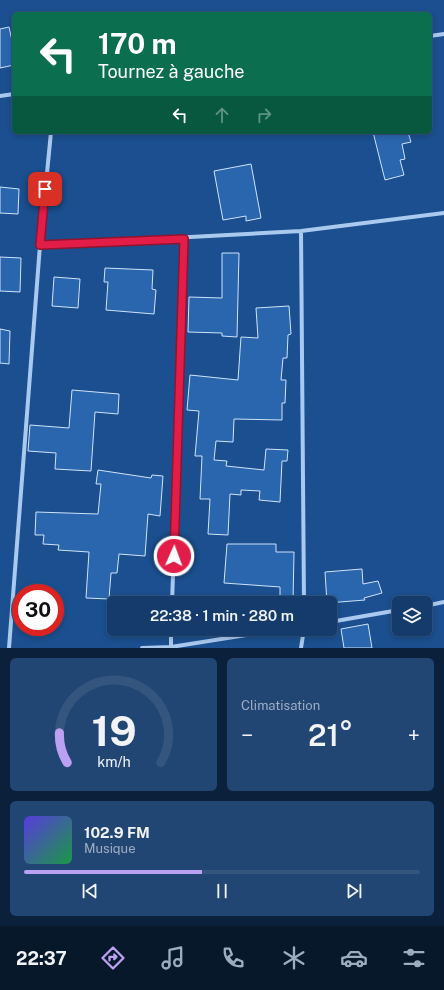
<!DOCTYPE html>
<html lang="fr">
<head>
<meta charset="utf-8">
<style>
  body { margin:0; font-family:"Public Sans",sans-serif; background:#214673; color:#f1f3f6; height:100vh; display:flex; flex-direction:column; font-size:15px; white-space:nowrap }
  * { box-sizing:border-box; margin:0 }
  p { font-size:13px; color:#9dadc1 }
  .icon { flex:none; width:22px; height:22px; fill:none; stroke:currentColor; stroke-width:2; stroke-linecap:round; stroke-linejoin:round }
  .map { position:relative; height:648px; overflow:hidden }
  .panel { display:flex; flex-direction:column; gap:10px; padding:10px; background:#0b203b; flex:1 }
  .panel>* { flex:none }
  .top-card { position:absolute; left:12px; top:12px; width:420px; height:122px; border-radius:6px; box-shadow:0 2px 6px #0003,0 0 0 1px #33557e; background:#0b6e4f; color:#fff; overflow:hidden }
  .fabs { position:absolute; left:392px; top:596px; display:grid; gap:8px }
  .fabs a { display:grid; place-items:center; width:40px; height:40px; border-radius:6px; background:#143b6b; box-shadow:0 2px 6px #0003,0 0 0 1px #33557e; font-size:20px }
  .speed { position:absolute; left:12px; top:584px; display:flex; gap:8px; font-size:20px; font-weight:700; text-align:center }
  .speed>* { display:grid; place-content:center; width:52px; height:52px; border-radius:50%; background:#143b6b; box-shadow:0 2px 6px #0003,0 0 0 1px #33557e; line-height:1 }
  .speed .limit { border:6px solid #d22; background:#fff; color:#111 }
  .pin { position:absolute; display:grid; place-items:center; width:34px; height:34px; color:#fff; margin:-17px; border-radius:8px; box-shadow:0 2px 6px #0006 }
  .me { position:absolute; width:44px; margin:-22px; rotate:2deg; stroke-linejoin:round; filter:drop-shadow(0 0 3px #0008) }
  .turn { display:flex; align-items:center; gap:14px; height:84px; padding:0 20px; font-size:18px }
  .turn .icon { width:52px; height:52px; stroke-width:2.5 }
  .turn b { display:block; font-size:28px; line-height:34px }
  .lanes { display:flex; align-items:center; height:38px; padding:0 20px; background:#0003; justify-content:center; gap:20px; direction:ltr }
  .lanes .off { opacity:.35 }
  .big { font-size:30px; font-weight:600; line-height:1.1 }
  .panel .card { flex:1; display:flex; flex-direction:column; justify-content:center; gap:6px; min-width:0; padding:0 14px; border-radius:6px; background:#214673 }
  .panel .dial { align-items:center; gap:0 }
  .dial svg { height:104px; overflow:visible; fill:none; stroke:#33557e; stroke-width:7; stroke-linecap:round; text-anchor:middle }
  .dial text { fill:#f1f3f6; stroke:none }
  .song { display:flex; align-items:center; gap:12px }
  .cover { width:48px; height:48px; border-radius:6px; background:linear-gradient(135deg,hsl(250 70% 55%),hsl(140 70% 35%)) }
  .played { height:4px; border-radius:2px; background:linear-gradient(90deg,#bca0f2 45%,#33557e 45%) }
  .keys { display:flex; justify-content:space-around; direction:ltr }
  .heat { display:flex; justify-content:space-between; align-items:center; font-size:22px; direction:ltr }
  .panel .tiles { flex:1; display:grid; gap:10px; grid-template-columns:1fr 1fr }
  .card:last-child { grid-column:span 2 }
  .trip { position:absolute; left:107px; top:596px; width:230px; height:40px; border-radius:6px; background:#143b6b; box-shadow:0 2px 6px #0003,0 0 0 1px #33557e; font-weight:600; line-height:40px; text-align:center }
  .dock { display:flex; height:64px; justify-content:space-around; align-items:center; background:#08182b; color:#9dadc1 }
  .dock .icon { width:28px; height:28px }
  .dock .selected { color:#bca0f2 }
  .dock b { font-size:18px; color:#f1f3f6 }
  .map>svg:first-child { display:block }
  .building { fill:#2a66ad; stroke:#cfe3fa }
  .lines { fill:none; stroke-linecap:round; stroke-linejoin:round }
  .street { stroke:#a9c9ee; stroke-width:4 }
  .route-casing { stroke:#92132f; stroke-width:10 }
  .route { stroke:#e11d48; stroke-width:7 }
</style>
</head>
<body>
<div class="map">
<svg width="444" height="648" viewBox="0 0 444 648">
  <rect width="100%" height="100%" fill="#1b4f8f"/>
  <path class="building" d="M9 27 14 50V65L0 68V29Z
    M373 132H408L411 142 402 144 405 159 400 160 404 175 385 180Z
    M251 164 261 218 246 221V216L223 220 214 171Z
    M0 187 19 189 18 214 0 213Z
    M222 253H239L237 337 222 336V333L188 332 189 297 222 298Z
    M0 257 21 258 20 292 0 291Z
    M105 268 153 270 152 289 156 290 154 314 106 310 108 282H104Z
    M54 277 80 279 78 308 52 306Z
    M289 306 291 334 288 335 287 358H283L281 380H286L285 403H282V420L234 419 233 442 216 441 214 460 227 461 226 466 264 470 266 449 288 450 287 461H282L280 502 259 500 260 491 241 490V495L230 494 228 535 208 534 210 499H200L202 456H195L199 411 187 410 190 375 238 380 241 337 258 338 256 308Z
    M0 329 10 331 9 364 0 363Z
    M72 390 119 394 118 414 95 412 91 471 55 469 56 453 28 451 30 425 69 428Z
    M98 470 151 478 152 475 163 476 160 516 148 514 145 556 119 554 117 573H111L109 599 86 598 89 552 58 550 59 545 43 544 44 535H35L36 512 98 514 101 484H96Z
    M227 544H276V552H294L293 602 280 603V587L224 583Z
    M362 569 363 584 378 581 382 593 364 598 365 600 327 603 325 572Z
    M368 624 372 648H344L341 629Z"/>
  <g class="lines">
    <path class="street" d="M430 36 444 34
      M0 96 14 94
      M301 231 304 603
      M40 245 301 231 444 213
      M172 603 185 239
      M425 606 444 602
      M330 622 399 610
      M171 647V629
      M9 648 40 245 51 132
      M142 648 171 647 284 629
      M301 648 304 629"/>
  </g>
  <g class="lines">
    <g class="route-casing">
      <path id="route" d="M45 189 40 245 184 239 174 556"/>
    </g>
    <use href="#route" class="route"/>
  </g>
</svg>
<div class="fabs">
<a><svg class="icon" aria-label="layers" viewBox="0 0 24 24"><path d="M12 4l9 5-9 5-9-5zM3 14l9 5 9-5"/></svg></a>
</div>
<div class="speed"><div class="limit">30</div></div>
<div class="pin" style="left:45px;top:189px;background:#d93025"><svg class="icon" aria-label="arrive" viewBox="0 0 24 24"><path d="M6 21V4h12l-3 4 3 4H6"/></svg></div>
<svg class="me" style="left:174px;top:556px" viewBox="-20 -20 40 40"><circle r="17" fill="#e11d48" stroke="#fff" stroke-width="3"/><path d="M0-11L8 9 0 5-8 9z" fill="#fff"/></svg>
<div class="trip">22:38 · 1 min · 280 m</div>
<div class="top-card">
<div class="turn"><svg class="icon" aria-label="left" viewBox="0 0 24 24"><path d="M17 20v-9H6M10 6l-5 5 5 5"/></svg><div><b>170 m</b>Tournez à gauche</div></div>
<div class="lanes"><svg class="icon" aria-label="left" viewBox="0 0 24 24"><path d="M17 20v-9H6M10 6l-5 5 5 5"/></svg><svg class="icon off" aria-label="ahead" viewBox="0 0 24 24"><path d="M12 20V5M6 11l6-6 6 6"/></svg><svg class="icon off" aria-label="right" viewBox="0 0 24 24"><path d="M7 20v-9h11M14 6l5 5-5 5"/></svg></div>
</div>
</div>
<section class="panel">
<div class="tiles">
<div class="card dial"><svg viewBox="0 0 100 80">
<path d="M14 69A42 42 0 1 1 86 69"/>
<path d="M14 69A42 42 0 0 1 8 46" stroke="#bca0f2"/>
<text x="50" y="56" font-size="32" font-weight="700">19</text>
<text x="50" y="72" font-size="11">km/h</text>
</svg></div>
<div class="card"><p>Climatisation</p>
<div class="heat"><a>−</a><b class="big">21°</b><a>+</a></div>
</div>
<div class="card">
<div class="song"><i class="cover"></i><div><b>102.9 FM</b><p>Musique</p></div></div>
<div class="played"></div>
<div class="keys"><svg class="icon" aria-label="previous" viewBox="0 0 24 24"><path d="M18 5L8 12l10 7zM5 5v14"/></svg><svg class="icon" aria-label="pause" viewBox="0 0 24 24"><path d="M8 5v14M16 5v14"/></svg><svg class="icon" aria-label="next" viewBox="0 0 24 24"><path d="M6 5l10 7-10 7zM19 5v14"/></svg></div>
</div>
</div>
</section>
<nav class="dock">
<b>22:37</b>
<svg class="icon selected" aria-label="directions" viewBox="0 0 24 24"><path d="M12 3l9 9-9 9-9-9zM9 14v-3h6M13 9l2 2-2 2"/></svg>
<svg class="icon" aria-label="music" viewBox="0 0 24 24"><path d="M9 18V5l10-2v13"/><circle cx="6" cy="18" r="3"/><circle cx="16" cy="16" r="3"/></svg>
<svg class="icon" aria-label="phone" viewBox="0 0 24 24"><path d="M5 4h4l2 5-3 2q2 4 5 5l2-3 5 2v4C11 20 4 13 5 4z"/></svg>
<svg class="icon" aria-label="climate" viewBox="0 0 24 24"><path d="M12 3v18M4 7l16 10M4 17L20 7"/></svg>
<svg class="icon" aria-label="car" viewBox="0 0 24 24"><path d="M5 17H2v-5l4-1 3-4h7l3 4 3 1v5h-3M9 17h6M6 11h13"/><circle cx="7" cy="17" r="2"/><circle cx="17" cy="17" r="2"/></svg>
<svg class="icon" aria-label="filters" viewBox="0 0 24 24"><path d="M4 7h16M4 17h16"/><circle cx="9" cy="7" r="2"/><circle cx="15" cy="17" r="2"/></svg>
</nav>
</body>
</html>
